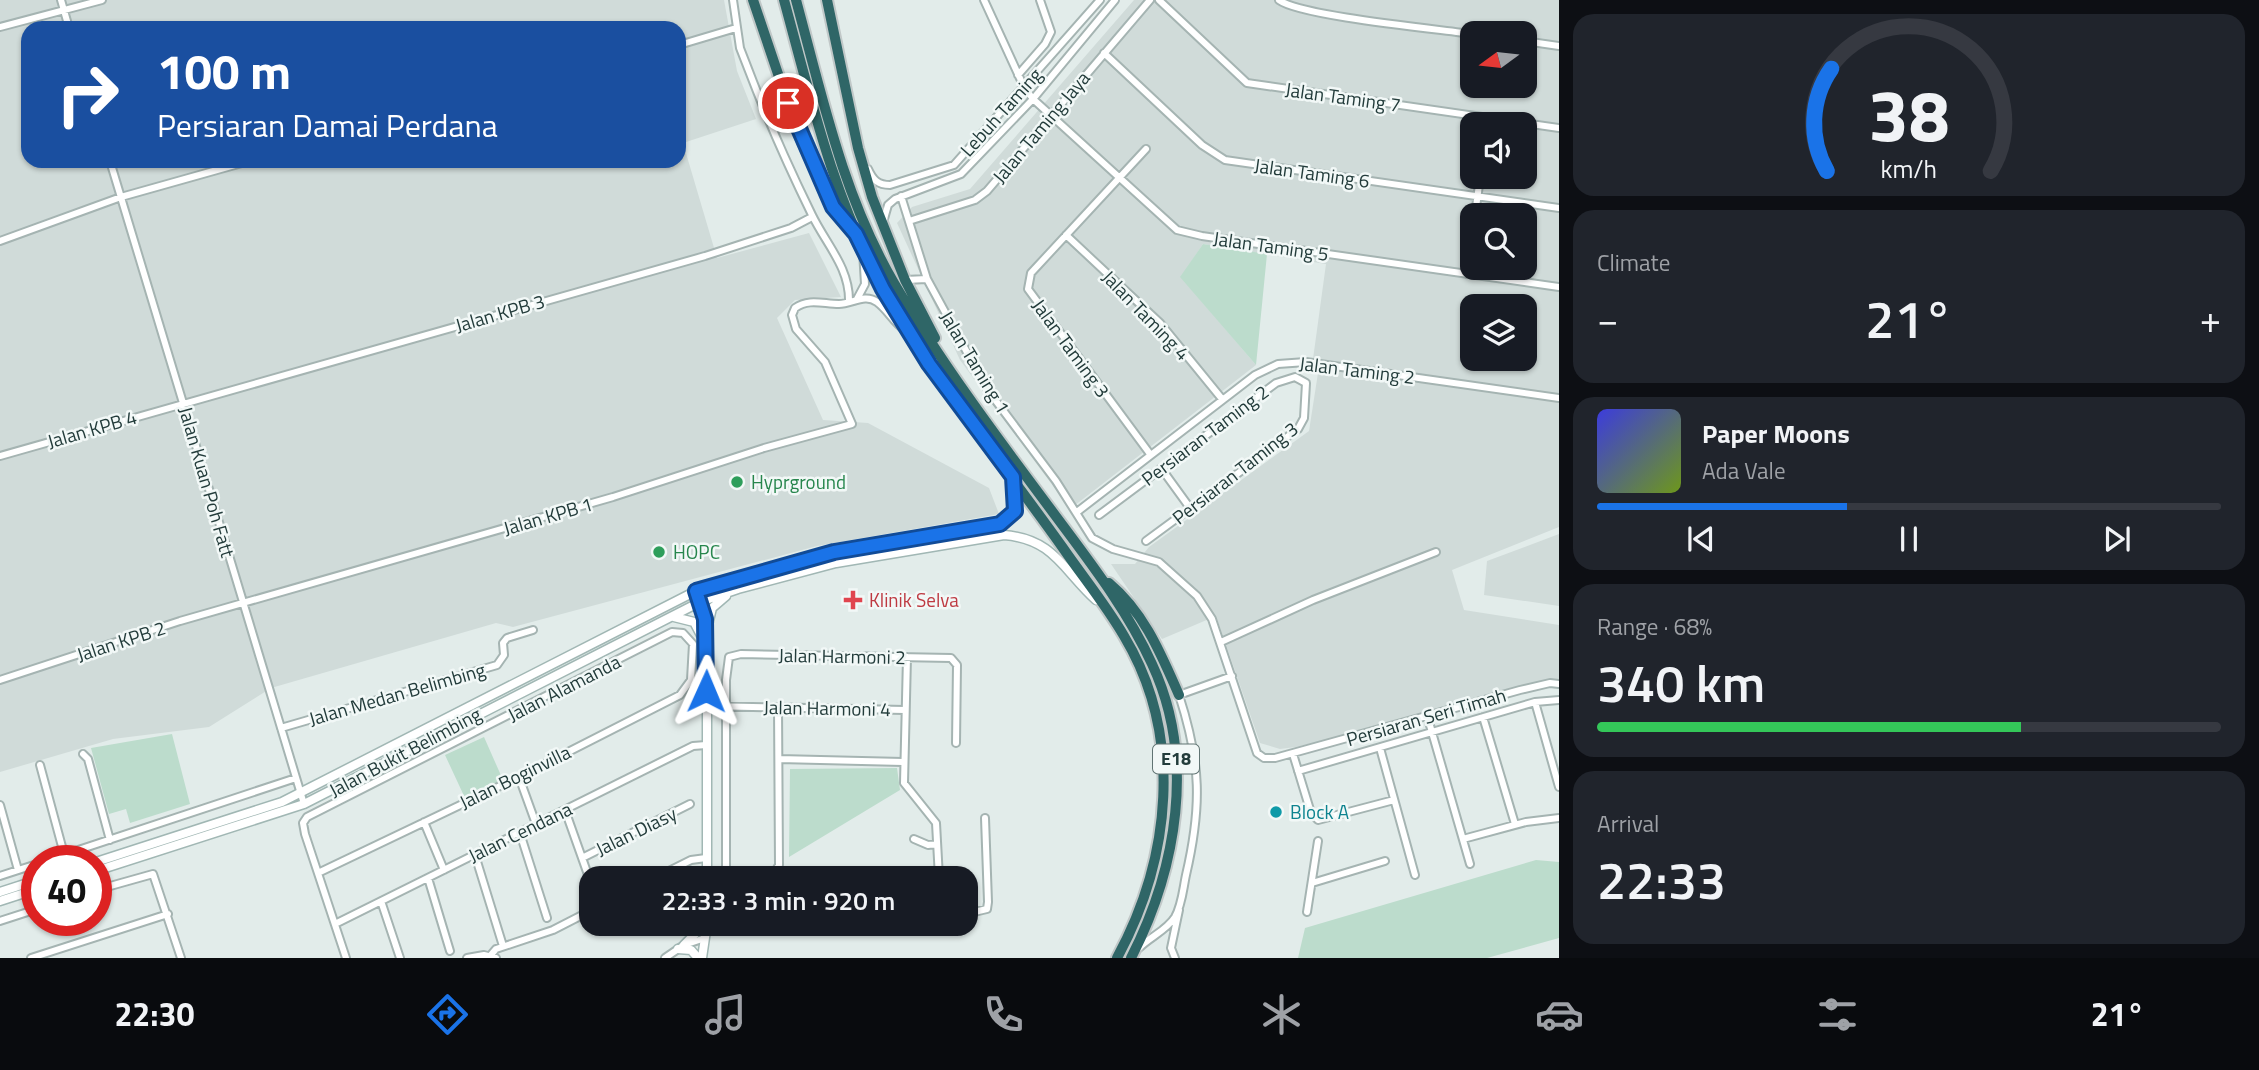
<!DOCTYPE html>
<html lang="en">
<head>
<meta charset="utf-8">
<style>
  body { margin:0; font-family:"Titillium Web",sans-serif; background:#20242c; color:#f1f3f6; height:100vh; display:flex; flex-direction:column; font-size:26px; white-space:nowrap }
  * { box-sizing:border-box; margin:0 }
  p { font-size:23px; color:#9ea1a6 }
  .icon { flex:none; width:38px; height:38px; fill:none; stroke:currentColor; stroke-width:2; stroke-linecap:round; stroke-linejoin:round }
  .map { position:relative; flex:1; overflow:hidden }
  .side { display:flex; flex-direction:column; gap:14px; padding:14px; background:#0d0f14; width:700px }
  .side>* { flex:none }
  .guide { position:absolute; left:21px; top:21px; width:665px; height:147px; border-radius:21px; box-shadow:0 2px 5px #0004; background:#1a4fa0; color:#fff; overflow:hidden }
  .needle { width:46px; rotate:255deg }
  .tools { position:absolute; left:1460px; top:21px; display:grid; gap:14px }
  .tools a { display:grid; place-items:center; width:77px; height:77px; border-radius:14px; background:#171b24; box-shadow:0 2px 5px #0004; font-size:35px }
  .speed { position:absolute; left:21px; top:845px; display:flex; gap:14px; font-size:35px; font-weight:700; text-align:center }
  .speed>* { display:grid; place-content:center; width:91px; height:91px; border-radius:50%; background:#171b24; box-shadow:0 2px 5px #0004; line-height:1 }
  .speed .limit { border:10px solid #d22; background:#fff; color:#111 }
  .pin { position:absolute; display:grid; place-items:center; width:60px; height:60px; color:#fff; margin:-30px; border:4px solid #fff; border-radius:50%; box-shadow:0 2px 7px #0007 }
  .me { position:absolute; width:77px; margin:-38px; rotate:1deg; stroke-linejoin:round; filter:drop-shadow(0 0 5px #0008) }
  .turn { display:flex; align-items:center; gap:24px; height:147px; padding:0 21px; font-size:32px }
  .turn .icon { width:91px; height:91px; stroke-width:2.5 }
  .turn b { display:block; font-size:49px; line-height:60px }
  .big { font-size:52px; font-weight:600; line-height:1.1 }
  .side .widget { flex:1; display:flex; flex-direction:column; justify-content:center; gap:10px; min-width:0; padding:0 24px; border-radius:21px; background:#20242c }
  .side .dial { align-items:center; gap:0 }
  .dial svg { height:182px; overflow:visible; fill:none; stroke:#363941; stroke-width:7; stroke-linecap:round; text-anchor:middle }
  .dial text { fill:#f1f3f6; stroke:none }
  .song { display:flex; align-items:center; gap:21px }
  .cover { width:84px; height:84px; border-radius:10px; background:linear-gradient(135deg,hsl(240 70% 55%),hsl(80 70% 35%)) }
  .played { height:7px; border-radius:4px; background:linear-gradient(90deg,#1a73e8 40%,#363941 40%) }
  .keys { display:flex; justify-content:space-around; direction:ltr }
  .heat { display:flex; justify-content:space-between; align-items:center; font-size:38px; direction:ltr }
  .charge { height:10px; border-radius:5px; background:linear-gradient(90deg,#34c759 68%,#363941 0) }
  .trip { position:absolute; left:579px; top:866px; width:399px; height:70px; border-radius:21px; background:#171b24; box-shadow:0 2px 5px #0004; font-weight:600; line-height:70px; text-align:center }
  .tabs { display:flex; height:112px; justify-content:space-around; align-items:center; background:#090b0e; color:#9ea1a6 }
  .tabs .icon { width:49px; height:49px }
  .tabs .current { color:#1a73e8 }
  .tabs b { font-size:32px; color:#f1f3f6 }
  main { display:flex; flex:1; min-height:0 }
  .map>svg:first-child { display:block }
  .built { fill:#d0dbd9; fill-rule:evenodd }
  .green { fill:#bcdccc }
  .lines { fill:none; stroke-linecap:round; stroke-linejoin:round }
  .street-casing { stroke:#a5b4b2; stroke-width:10 }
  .secondary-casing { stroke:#a1b7b4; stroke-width:11 }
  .highway-casing { stroke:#c1c8c8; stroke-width:14 }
  .street { stroke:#fff; stroke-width:6 }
  .secondary { stroke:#fff; stroke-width:8 }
  .highway { stroke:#2f6667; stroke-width:10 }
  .route-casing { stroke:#114b97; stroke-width:18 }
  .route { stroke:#1a73e8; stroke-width:12 }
  .leisure-dot { fill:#2e9e5b; stroke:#f2f8f7; stroke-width:2.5 }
  .health-dot { fill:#e0444e; stroke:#f2f8f7; stroke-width:2.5 }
  .culture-dot { fill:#0f9aa8; stroke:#f2f8f7; stroke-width:2.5 }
  .labels { text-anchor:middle; stroke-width:5; stroke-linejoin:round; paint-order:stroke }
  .shield { fill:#f2f8f7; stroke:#617473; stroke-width:2 }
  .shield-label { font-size:18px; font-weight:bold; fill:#233c3b }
  .street-label { font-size:19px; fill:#233c3b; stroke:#f2f8f7 }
  .leisure-label { font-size:19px; fill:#27864d; stroke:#f2f8f7; text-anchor:start }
  .health-label { font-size:19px; fill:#be3a42; stroke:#f2f8f7; text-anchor:start }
  .culture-label { font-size:19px; fill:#0d838f; stroke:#f2f8f7; text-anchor:start }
</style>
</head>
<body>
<main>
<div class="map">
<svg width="1559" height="958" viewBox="0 0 1559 958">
  <rect width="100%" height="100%" fill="#e2ecea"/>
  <path class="built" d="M0 0H724L737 71 756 119 683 143 717 258 809 233 841 297 795 300 777 318 823 420 868 423 989 488 999 514 817 546 513 627 496 623 271 688 209 727 113 739 0 772ZM28 28H679V161H28Z
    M1134 0H1559V527L1452 570 1464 610 1559 625V685H1549L1296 747 1280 749 1260 743 1216 616 1162 639 1111 564H1135L1149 547 1309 431 1318 373 1313 359 1326 264 1203 244 1181 277 1256 365 1070 509 960 360 897 223 912 207 970 189ZM1472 33H1524V86H1472ZM1472 124H1524V177H1472ZM1472 215H1524V268H1472ZM1472 306H1524V359H1472Z
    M1559 534V606L1484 595 1487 561Z"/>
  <path class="green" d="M1203 244 1267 254 1256 365 1180 277Z
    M172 734 190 804 130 823 126 809 109 814 91 748Z
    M484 737 503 780 465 798 445 755Z
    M897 768 900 790 789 857 790 769Z
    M1536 860 1559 862V938L1487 958H1298L1305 928Z"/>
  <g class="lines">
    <g class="street-casing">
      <path id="street" d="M61 0 69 28
        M733 0 740 48 747 66C766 116 788 166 812 215 826 244 850 268 849 302
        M984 0 1024 87 1033 99 1177 230 1202 236 1559 287
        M1159 0 1247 83 1559 128
        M1279 0C1300 16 1437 29 1472 34
        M0 27 102 0
        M1524 41 1559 46
        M679 45 736 28
        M1104 53 1202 145 1225 160 1559 208
        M1018 75 1045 44 1051 32 1040 0
        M1146 149 1031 273 1028 289 1150 454
        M110 161 304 804
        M868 169C873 180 878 185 890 185L954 165 1100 0
        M901 196 927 279 987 389 1056 481 1092 538 1113 549 1159 562 1197 596 1212 619 1257 753 1264 758H1275L1520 690 1550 683 1559 684
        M1475 215 1480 177
        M884 219 888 205 895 199 961 174 1033 99 1115 0
        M909 221 975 200 987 191 1150 0
        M1066 235 1160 323 1222 399
        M0 241 121 197 249 161
        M1466 274 1472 236
        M905 280 927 279
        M857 299 865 284 863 251
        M0 456 705 256 791 228 812 217
        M1161 468 1190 508
        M1077 512 1255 375 1278 364 1306 362 1559 398
        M1099 515 1276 383 1295 377 1306 383 1304 418 1298 429 1146 541
        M1221 642 1313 600 1436 552
        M907 657 904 783 936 823 939 878
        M0 680 180 621 613 497 764 448 852 424 825 362 796 329 792 315 795 308C809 298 823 304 839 304 852 304 865 293 877 302 888 310 893 322 905 330
        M1535 702 1559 787
        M706 706 905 710
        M1427 715 1470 864
        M1483 717 1515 824
        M281 728 497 665 504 655 503 643 507 638 533 630
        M1380 748 1415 875
        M83 754 88 759 110 840
        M1293 754 1311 813 1318 820 1394 800
        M779 759 903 762
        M40 765 64 854
        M1298 771 1535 702 1559 700
        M519 777 536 824
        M0 805 18 870
        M565 810 592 886
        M424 822 444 870
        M520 833 547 918
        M914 839 928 845 937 844
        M1463 839 1526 822 1559 818
        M475 855 503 946
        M582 858 690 804
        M45 861 296 778
        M318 873 519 777 680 695 691 680 693 644 683 633 672 632 307 817 303 823 305 834 346 958
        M0 876 37 864
        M428 878 450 951
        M655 878 691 860 706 858
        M726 878V680L729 657 741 654 951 658 957 665 956 743
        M771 878 779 865 778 707
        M1312 883 1385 861
        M96 890 153 874 181 958
        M381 901 400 958
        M1307 912 1318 841
        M966 914 987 909 988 902 985 818
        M0 921 37 909
        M335 924 693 746 706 745
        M1139 948C1150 937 1167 930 1175 917 1182 905 1183 889 1186 875 1202 806 1201 763 1179 695L1232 676
        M490 956 496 949 553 930 592 910
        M31 958 168 914
        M467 958 484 955 496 958
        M665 958 684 945 705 938
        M1175 958 1171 948 1179 910"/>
    </g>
    <g class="secondary-casing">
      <path id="secondary" d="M699 597 707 638V878
        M674 617 694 622 704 641
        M708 625 712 608 726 596
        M96 862 282 802 696 591 834 552 1006 522 1015 511 1013 480
        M96 871 304 804 700 602 738 589 836 563 1004 535C1054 539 1063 570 1096 600
        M0 892 37 880
        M0 901 37 889
        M684 945 705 924
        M678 949 691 950 698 958
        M702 958 707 924"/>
    </g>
    <g class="highway-casing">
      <path id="highway" d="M753 0 796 127 833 207 849 227
        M784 0C811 99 833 197 883 288 934 380 1002 462 1063 548 1083 577 1106 605 1124 636 1184 736 1171 858 1117 958
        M796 0C822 96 843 196 894 283 940 361 995 435 1049 507 1086 557 1126 607 1152 664 1196 758 1177 868 1131 958
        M827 0 858 148 872 197 905 280 935 338
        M1109 583C1144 612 1161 654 1179 695"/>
    </g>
    <use href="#street" class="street"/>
    <use href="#secondary" class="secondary"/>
    <use href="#highway" class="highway"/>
  </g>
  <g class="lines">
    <g class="route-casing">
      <path id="route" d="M706 691 705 619 696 591 834 552 1000 524 1015 511 1013 477 929 364 883 289 856 234 833 207 788 103"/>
    </g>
    <use href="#route" class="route"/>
  </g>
  <g class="leisure-dot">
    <circle cx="737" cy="482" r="7"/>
    <circle cx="659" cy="552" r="7"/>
  </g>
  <path class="health-dot" d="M849.5 589.5h7v7h7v7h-7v7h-7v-7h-7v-7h7z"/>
  <circle class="culture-dot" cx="1276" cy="812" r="7"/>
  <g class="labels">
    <rect class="shield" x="1153" y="744.5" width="46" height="29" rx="5"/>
    <g class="shield-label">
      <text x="1176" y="765">E18</text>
    </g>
    <g class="street-label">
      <text transform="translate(1343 97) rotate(8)" y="7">Jalan Taming 7</text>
      <text transform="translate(1001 112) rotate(-48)" y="7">Lebuh Taming</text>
      <text transform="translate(1041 127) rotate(-50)" y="7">Jalan Taming Jaya</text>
      <text transform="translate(1312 173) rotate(8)" y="7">Jalan Taming 6</text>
      <text transform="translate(1271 246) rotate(8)" y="7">Jalan Taming 5</text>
      <text transform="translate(500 313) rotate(-16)" y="7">Jalan KPB 3</text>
      <text transform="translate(1146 315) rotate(46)" y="7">Jalan Taming 4</text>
      <text transform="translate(1071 348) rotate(54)" y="7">Jalan Taming 3</text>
      <text transform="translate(975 362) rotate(59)" y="7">Jalan Taming 1</text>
      <text transform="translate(1357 370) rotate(7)" y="7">Jalan Taming 2</text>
      <text transform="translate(92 429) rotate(-16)" y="7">Jalan KPB 4</text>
      <text transform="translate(1205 435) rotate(-37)" y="7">Persiaran Taming 2</text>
      <text transform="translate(1235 473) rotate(-38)" y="7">Persiaran Taming 3</text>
      <text transform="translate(207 482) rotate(74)" y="7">Jalan Kuan Poh Fatt</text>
      <text transform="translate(548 516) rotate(-16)" y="7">Jalan KPB 1</text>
      <text transform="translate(121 641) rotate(-18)" y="7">Jalan KPB 2</text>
      <text transform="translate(842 656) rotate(1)" y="7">Jalan Harmoni 2</text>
      <text transform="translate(564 688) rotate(-27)" y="7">Jalan Alamanda</text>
      <text transform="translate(397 694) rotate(-16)" y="7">Jalan Medan Belimbing</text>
      <text transform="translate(827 708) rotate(1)" y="7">Jalan Harmoni 4</text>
      <text transform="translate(1426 717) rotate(-16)" y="7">Persiaran Seri Timah</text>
      <text transform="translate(405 752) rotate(-28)" y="7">Jalan Bukit Belimbing</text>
      <text transform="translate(515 777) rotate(-26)" y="7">Jalan Boginvilla</text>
      <text transform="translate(636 831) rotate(-26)" y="7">Jalan Diasy</text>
      <text transform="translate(520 832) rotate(-26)" y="7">Jalan Cendana</text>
    </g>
    <g class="leisure-label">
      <text x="751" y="489">Hyprground</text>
      <text x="673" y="559">HOPC</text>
    </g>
    <g class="health-label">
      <text x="869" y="607">Klinik Selva</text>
    </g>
    <g class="culture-label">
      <text x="1290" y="819">Block A</text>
    </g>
  </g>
</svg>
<div class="tools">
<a><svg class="needle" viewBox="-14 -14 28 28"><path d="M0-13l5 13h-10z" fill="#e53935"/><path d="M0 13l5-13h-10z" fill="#9ea1a6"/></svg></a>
<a><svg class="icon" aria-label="sound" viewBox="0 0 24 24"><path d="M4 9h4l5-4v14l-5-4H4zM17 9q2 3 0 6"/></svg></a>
<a><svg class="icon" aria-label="search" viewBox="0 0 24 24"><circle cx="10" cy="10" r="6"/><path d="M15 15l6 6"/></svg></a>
<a><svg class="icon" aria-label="layers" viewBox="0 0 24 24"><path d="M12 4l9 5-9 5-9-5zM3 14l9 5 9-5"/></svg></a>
</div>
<div class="speed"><div class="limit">40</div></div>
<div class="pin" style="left:788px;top:103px;background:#d93025"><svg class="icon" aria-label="arrive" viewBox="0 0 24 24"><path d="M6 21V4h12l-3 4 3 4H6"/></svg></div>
<svg class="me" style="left:706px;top:691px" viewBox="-20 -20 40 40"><path d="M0-17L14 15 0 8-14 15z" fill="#1a73e8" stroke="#fff" stroke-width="4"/></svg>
<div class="trip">22:33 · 3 min · 920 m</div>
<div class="guide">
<div class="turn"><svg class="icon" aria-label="right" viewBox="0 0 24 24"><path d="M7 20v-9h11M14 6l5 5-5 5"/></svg><div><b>100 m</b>Persiaran Damai Perdana</div></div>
</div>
</div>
<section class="side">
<div class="widget dial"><svg viewBox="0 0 100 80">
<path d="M14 69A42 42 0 1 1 86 69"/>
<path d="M14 69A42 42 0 0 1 16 24" stroke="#1a73e8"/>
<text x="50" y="56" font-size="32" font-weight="700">38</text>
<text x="50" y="72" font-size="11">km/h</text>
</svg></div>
<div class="widget"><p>Climate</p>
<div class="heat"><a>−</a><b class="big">21°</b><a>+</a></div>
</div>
<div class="widget">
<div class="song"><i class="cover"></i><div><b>Paper Moons</b><p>Ada Vale</p></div></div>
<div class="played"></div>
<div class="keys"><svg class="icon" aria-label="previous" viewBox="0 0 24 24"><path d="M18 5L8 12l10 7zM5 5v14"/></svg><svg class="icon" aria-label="pause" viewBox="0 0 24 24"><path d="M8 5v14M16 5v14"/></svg><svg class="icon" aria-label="next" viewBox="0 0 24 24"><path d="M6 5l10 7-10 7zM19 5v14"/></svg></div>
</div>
<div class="widget"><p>Range · 68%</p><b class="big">340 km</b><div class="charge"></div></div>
<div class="widget"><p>Arrival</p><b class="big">22:33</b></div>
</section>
</main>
<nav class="tabs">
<b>22:30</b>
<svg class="icon current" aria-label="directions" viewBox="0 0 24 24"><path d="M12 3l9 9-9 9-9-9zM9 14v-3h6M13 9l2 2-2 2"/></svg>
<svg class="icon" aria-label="music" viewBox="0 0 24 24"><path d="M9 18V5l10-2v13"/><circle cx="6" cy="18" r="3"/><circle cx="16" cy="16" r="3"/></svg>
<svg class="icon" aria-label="phone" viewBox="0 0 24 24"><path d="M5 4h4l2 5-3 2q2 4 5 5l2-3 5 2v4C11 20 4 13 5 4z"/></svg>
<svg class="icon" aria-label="climate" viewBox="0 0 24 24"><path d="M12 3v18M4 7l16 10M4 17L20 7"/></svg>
<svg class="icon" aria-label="car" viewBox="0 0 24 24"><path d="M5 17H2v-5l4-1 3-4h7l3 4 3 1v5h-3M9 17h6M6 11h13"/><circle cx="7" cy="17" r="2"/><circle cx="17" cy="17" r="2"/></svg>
<svg class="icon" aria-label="filters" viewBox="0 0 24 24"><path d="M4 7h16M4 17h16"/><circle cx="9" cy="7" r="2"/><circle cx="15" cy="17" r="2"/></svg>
<b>21°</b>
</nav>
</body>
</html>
